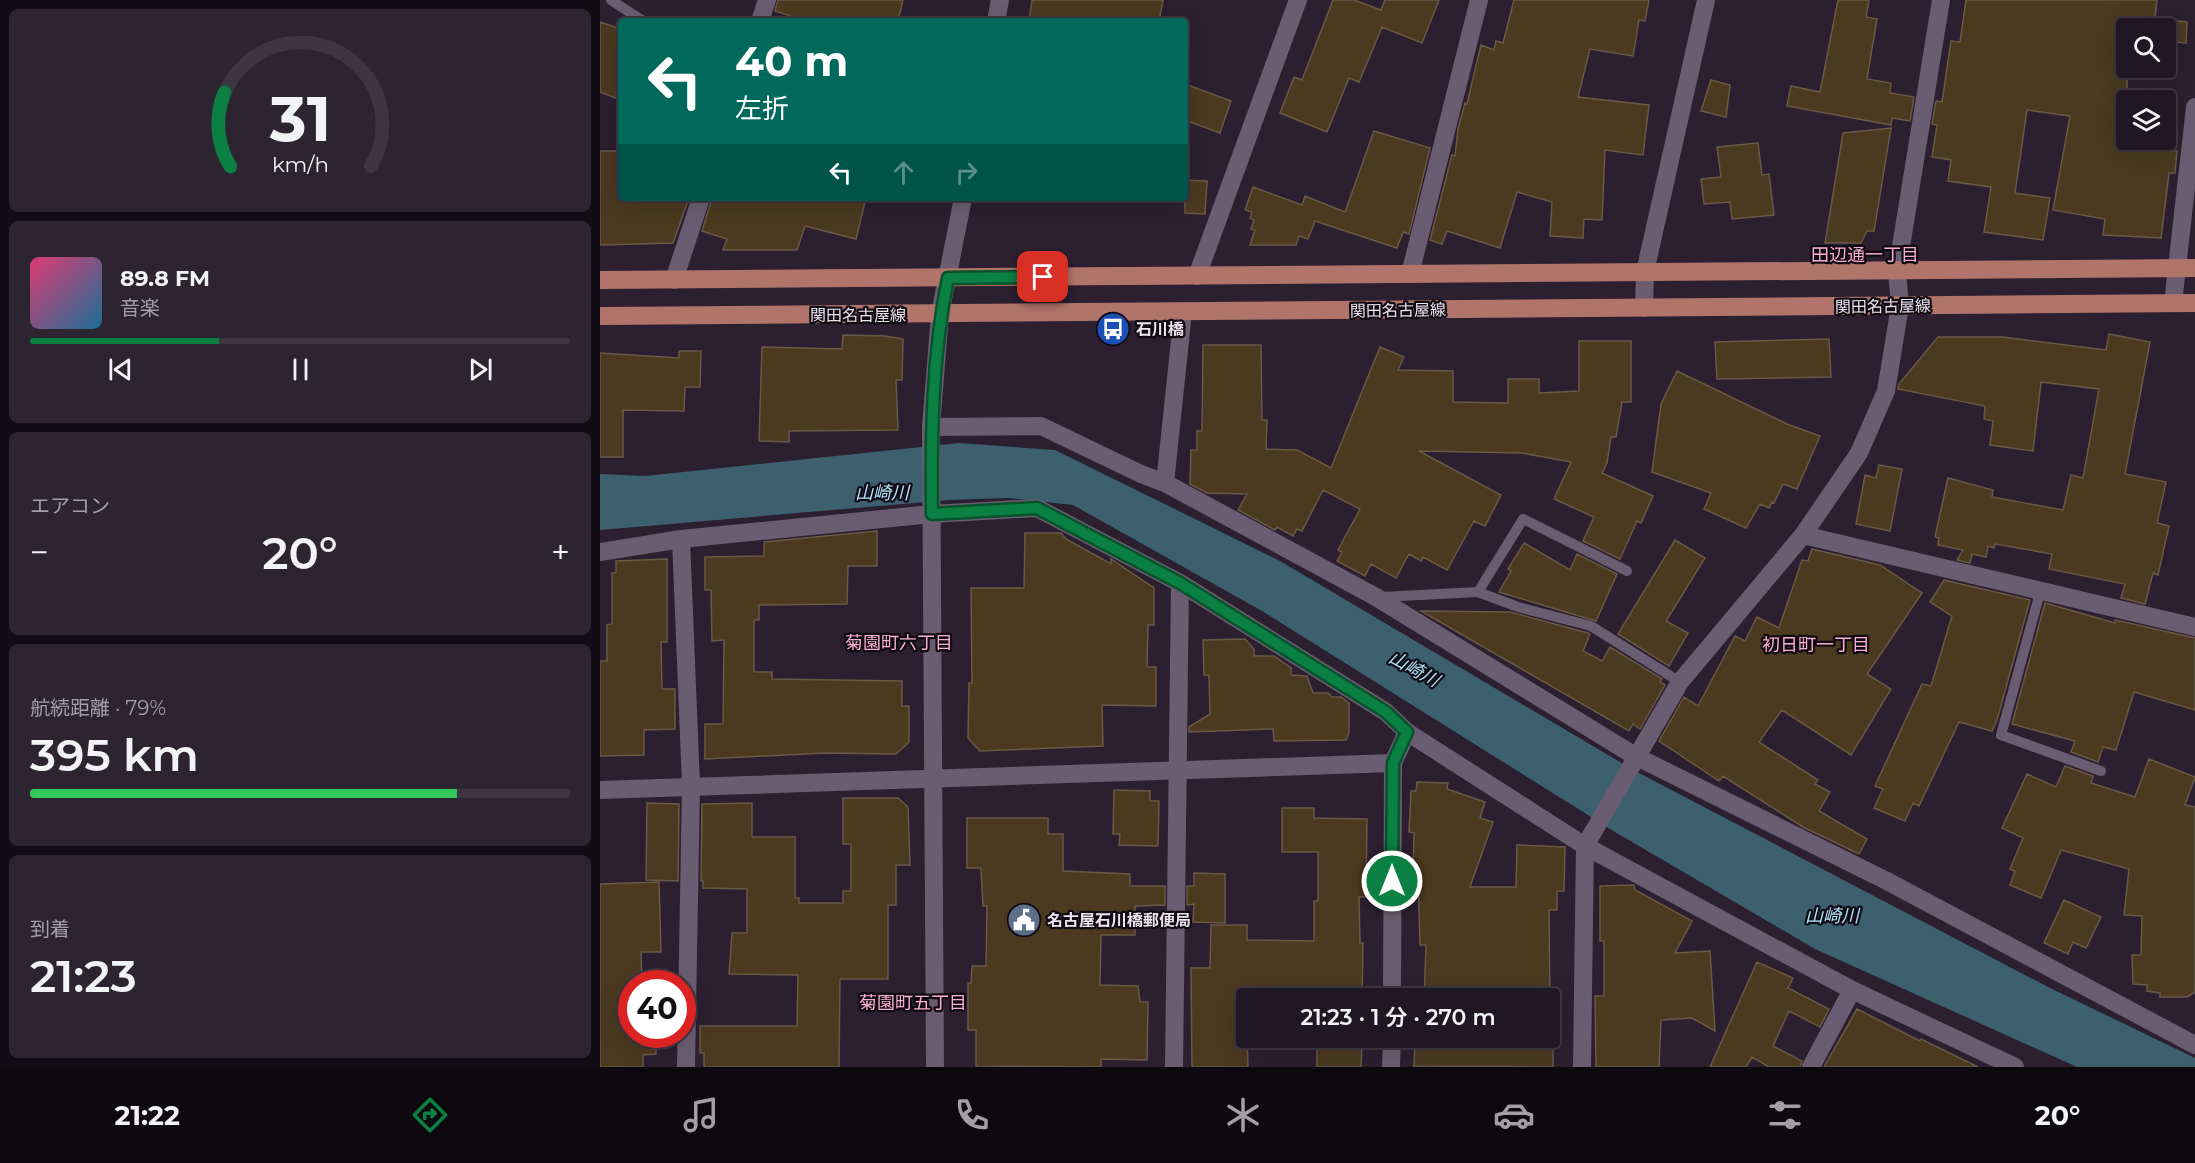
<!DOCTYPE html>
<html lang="ja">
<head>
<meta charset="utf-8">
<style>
  body { margin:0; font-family:Montserrat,"Noto Sans JP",sans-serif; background:#2d2431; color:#f1f3f6; height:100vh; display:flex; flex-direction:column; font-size:22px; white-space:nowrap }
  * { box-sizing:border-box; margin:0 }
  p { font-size:20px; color:#a29fa6 }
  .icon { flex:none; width:33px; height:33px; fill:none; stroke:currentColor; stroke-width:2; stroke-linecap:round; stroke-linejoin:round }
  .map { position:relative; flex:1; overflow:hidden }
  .panel { display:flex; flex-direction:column; gap:9px; padding:9px; background:#120d14; width:600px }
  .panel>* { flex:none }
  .hud { position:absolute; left:18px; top:18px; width:570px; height:183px; border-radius:6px; box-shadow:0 6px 24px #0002,0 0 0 2px #3d3641; background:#00695c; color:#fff; overflow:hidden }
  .controls { position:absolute; left:1516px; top:18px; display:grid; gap:12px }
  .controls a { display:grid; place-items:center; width:60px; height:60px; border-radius:6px; background:#201724; box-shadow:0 6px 24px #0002,0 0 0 2px #3d3641; font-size:30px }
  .speed { position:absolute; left:18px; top:970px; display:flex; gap:12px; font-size:30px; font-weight:700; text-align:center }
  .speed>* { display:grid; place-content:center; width:78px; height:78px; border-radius:50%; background:#201724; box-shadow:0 6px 24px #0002,0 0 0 2px #3d3641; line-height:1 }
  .speed .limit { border:9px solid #d22; background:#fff; color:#111 }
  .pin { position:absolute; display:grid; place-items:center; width:51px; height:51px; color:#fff; margin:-26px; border-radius:12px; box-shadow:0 3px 9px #0006 }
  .me { position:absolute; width:66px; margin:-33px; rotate:0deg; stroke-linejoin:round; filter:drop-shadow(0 0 4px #0008) }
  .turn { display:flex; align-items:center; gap:21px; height:126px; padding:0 18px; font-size:27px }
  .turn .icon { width:78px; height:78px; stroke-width:2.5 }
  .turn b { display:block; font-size:42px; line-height:51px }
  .lanes { display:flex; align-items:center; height:57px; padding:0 18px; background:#0003; justify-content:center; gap:30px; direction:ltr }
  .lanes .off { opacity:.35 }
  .big { font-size:45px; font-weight:600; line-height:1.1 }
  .panel .card { flex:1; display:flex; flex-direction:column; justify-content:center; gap:9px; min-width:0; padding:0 21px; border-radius:9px; background:#2d2431 }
  .panel .dial { align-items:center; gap:0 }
  .dial svg { height:156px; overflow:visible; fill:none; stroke:#3d3641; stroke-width:7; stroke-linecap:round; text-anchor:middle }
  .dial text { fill:#f1f3f6; stroke:none }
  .song { display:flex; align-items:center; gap:18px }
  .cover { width:72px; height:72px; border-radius:9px; background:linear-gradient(135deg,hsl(340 70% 55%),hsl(200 70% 35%)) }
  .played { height:6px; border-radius:3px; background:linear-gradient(90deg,#0b8043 35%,#3d3641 35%) }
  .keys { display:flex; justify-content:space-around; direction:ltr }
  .heat { display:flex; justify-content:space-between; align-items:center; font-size:33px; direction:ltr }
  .charge { height:9px; border-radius:4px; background:linear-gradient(90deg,#34c759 79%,#3d3641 0) }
  .trip { position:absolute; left:636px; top:988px; width:324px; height:60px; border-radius:6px; background:#201724; box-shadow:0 6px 24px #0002,0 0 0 2px #3d3641; font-weight:600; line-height:60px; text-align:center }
  .menu { display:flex; height:96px; justify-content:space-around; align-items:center; background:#0d090e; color:#a29fa6 }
  .menu .icon { width:42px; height:42px }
  .menu .on { color:#0b8043 }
  .menu b { font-size:27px; color:#f1f3f6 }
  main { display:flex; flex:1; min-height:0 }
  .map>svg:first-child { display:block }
  .water { fill:#3c606d }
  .building { fill:#4b3920; stroke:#695a46; stroke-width:1.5 }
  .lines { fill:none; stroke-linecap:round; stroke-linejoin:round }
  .service { stroke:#6b5d71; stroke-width:10 }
  .minor { stroke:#6b5d71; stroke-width:18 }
  .tertiary { stroke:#6b5d71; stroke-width:18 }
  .primary { stroke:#b1746a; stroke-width:18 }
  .route-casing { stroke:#07532c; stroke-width:15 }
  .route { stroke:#0b8043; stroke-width:10 }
  .labels { text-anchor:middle; stroke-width:4.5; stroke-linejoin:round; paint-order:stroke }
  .street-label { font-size:16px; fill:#ece3ef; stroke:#100b13 }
  .poi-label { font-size:16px; font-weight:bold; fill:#ece3ef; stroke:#100b13; text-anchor:start }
  .neighbourhood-label { font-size:18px; fill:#faaed1; stroke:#100b13 }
  .water-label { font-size:18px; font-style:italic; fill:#afe4f8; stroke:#100b13 }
</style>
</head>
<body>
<main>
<section class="panel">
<div class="card dial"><svg viewBox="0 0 100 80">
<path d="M14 69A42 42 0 1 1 86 69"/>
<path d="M14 69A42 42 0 0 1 11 31" stroke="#0b8043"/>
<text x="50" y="56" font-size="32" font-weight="700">31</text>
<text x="50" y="72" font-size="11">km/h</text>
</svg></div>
<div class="card">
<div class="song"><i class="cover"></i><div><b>89.8 FM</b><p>音楽</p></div></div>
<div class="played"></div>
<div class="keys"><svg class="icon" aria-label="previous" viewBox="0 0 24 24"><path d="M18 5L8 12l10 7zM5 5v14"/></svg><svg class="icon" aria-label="pause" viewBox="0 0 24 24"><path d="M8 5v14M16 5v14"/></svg><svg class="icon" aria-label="next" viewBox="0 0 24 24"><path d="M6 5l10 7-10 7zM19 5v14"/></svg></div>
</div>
<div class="card"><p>エアコン</p>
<div class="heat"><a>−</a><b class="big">20°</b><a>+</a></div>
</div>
<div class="card"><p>航続距離 · 79%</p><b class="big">395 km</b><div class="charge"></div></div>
<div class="card"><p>到着</p><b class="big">21:23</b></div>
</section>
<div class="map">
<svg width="1595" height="1067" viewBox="0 0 1595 1067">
  <rect width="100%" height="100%" fill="#2b1f30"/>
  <path class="water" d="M359 443 455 450 680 561 1037 772 1450 988 1595 1058V1067H1477L1215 949 1015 832 662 611 473 505 409 498 349 500 0 530V474L45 476Z"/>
  <path class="building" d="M178 0H303L298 21H206L175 11Z
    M432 0H563L559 21H429Z
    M733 0H754L781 10 785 0H839L822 43 782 27 759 82 749 78 727 132 680 113 694 77 702 80Z
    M914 0H1049L1045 21 1039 20 1033 56 990 49 978 97 1049 105 1043 155 1005 150 1002 220 984 219 983 238 950 236 952 202 917 192 900 248 847 231 842 244 830 240 852 155 855 156 858 129 865 103 867 104 881 45 894 50 896 41 903 43Z
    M1238 0H1269L1266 17 1277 19 1267 79 1291 83 1290 93 1314 97 1310 121 1292 118 1291 125 1187 106 1191 86 1220 92Z
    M1366 0H1557L1554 28H1527V140H1565L1564 150 1577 151 1575 173H1569L1561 238 1503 235 1505 219 1453 210 1470 116 1427 110 1415 193 1450 198 1443 240 1384 232 1391 187 1348 181 1351 160 1332 157 1337 125 1332 124 1336 101 1342 102 1351 41 1360 42Z
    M1566 20 1587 22 1586 43 1566 41Z
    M0 22 21 29V100L0 92Z
    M1111 80 1130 85 1126 117 1101 111Z
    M585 84 631 101 620 133 585 120Z
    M1291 128 1274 231H1267L1261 243H1225L1243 133Z
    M774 131 830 148 809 234 803 232 797 248 715 221 708 239 699 236 696 245H650L655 230 651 229 654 220 650 218 652 212 645 210 653 187 702 205 705 196 745 212Z
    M1158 143 1162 175 1169 174 1174 215 1132 219 1130 202 1104 204 1101 179 1121 177 1117 147Z
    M0 151H21V198H89L73 243 0 245Z
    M585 180 607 181 605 214 585 213Z
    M112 198H266L256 239 205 226 197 250H123L127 239 102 231Z
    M1509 334 1550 342 1525 474 1566 482 1557 523 1569 526 1558 575 1553 573 1545 604 1521 598 1525 584 1449 569 1452 554 1395 544 1394 548 1388 546 1386 557 1372 554 1370 563 1357 560 1363 550 1338 545 1339 538 1335 537 1348 478 1393 490 1392 497 1463 510 1471 475 1483 478 1499 389 1441 382 1433 451 1390 445 1393 421 1384 419 1385 406 1298 389 1299 384 1338 337H1403L1506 350Z
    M243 335 285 336 303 339 302 380H296L298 430 189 431V442L159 441 162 347 242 349Z
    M1229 339 1231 377 1117 379 1115 342Z
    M979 341H1031V402H1022L1016 437H1011L1007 463 1002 473 1053 496 1041 523 1037 521 1020 559 983 541 994 517 954 499 971 462 922 453 819 451 901 495 885 526 874 521 847 570 823 557 821 561 809 554 796 578 771 564 765 576 737 561 742 552 738 550 760 509 723 490 702 531 697 529 693 536 677 527 675 530 638 510 647 494 607 493 590 484 591 450H597V431H602L603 345H661L662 420H667L666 449 697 450 731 468 780 347 804 357 798 370 853 371V402L908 403V379H939V393L979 391Z
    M79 351H101L100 387H85L84 411 23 410V457H0V353L79 358Z
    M1077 371 1187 424 1220 436 1197 489 1183 484 1174 503 1172 502 1169 508 1160 504 1146 528 1104 509 1111 493 1052 472 1061 404Z
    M1279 465 1302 469 1290 531 1256 524 1265 475 1276 478Z
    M277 531V566H248L247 604 159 605V620H154V672H172V679L302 681V706H309V742L296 754 224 753 105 759V724H123L124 640 112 641 111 590H105V557L164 556V542Z
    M425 533H461L466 539 511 564V559L517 563 554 588V625H548L547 667H556V706L502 705 503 746 380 751 368 738 369 683H372L371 588H424Z
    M1075 540 1105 558 1066 621 1088 633 1069 666 1018 634Z
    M924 543 970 570 977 554 1017 574 996 621 899 592 911 571 908 569Z
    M1212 549 1280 565 1322 593 1267 674 1291 689 1251 755 1182 710 1159 742 1218 780 1215 784 1230 792 1219 811 1267 839 1259 854 1203 827 1123 776 1119 781 1059 741 1084 697 1098 706 1135 636 1145 641 1157 617 1179 628 1202 560 1208 561Z
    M67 559V642H61L62 689H75V729L44 730V755L0 756V661H7V625L12 624V573H16V561Z
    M1344 580 1430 600 1397 720 1392 731 1359 722 1319 806 1313 803 1305 821 1274 808 1283 789 1275 786 1322 684 1331 686 1352 616 1330 602Z
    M1445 603 1515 623V620L1595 638V710L1534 692 1516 750 1503 747 1498 762 1471 752 1475 741 1412 724Z
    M821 611 910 612 988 633 990 634 983 651 1002 661 1010 647 1062 679 1060 682 1065 685 1040 729 1033 724 1029 731Z
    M645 639 654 649V656H674L691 668V675L707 676 713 693H728L732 697H741L749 703V733L746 740 674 741 673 729 589 732V727L610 714 609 675H604L603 640Z
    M1549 759 1595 777 1585 805 1595 807V992L1587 997H1560V993L1547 991V985L1533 984 1532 955H1541L1542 916 1524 915 1529 869 1461 850 1441 898 1410 885 1415 871 1410 869 1423 838 1402 828 1427 774 1456 787 1465 766 1493 776 1491 783 1535 797Z
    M817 782 848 783 847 789 885 802 880 818 893 822 870 887H916L917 845 965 847 964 891H957V910H949L950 999H915V993L872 992V999H824L826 945H820L818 876H813L814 833 809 832 811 791H816Z
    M514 790 550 791V801H559L558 846 519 845 520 834H513Z
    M243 798H298L308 807 310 865H296V905H288V979H240L239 1067H104V1053H100V1026H197L198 975 129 974 132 933H147V889L103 888V881H101L102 804 152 803V837H195V898H199V903H243V891H251V844H243Z
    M47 803 79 804 78 881 46 880Z
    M682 808H714V818L767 819 766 897H759L760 943H763L762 999H646L648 1067H592L591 968H610L611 925H647V940L714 941V901H718V852H682Z
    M367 818H448V834H463V871L530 874V886H565V905L535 906V935H501L500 985 538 986 540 1002H548L547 1060 501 1059V1067L376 1066V1030H368V983H371L372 966H386L387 906H383L381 868H367Z
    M594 873 625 874V923L593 922 594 904 587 905V886H594Z
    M59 882 61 952H41L42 984H32V1035H56V1054L43 1055V1067H0V884Z
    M1034 885 1035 890 1092 921 1075 953 1110 951 1115 1031 1092 1018 1061 1020 1059 1067H996L995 996H1004V941H1000V886Z
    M1464 900 1501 917 1486 948 1473 942 1468 954 1444 943Z
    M1157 962 1193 978 1188 988 1229 1009 1220 1027 1189 1011 1173 1046 1202 1061 1200 1067H1169L1152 1057 1146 1067H1110Z
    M1257 1009 1320 1041 1321 1039 1378 1067H1224Z
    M717 1038H758V1044H762L761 1067H717Z
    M815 1038H953V1067L814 1066Z"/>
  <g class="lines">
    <path class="service" d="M11 0 43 21
      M1441 589 1401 735 1501 771
      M878 592 923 519 1027 571
      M781 597 878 592 918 607 991 626 1080 682"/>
    <path class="minor" d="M160 21 167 0
      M810 274 879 0
      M597 276 698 0
      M74 280 101 198
      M1573 303 1595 107
      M1044 308 1045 272 1106 0
      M331 427 441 426 541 474 565 483 776 597 1035 756 1285 880 1595 1045
      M565 483 583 312
      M1203 535 1595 627
      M81 539 91 785 86 1067
      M0 552 81 539 332 514 437 508 580 583 786 712 807 732 985 846 1252 990 1415 1067
      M574 1067 580 583
      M982 1067 985 846 1080 682 1203 535 1259 453 1286 391 1300 306 1297 271 1341 0
      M1211 1067 1252 990"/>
    <path class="tertiary" d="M396 21 400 0
      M0 790 793 763
      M792 999 793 763 807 732
      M335 1067 331 427 340 314 363 198
      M791 1067 792 1038"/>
    <path class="primary" d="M0 280 1595 268
      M0 316 1595 303"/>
  </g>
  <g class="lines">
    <g class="route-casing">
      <path id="route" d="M443 277 348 278C332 356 331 435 332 514L437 508 580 583 786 712 807 732 793 763 792 881"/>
    </g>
    <use href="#route" class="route"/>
  </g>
  <defs>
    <g id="bus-disc" transform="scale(1.725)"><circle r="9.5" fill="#1a4fb4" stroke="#100b13"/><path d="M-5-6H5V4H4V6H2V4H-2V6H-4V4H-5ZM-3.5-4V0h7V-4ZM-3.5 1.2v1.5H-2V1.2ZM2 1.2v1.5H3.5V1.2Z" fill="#fff"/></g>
    <g id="civic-disc" transform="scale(1.725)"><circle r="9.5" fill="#5c6f8a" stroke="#100b13"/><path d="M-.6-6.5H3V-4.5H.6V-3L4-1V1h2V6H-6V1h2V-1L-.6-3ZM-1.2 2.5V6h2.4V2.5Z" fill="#fff"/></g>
  </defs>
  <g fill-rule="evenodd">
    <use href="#bus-disc" x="513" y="329"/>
    <use href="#civic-disc" x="424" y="920"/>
  </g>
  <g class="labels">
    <g class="street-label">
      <text transform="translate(1283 306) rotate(-1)" y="6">関田名古屋線</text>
      <text transform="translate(798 310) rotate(-1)" y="6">関田名古屋線</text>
      <text x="258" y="321">関田名古屋線</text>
    </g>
    <g class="poi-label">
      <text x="536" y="335">石川橋</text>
      <text x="447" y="926">名古屋石川橋郵便局</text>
    </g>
    <g class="neighbourhood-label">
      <text x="1265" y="261">田辺通一丁目</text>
      <text x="299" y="649">菊園町六丁目</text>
      <text x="1216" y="651">初日町一丁目</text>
      <text x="313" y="1009">菊園町五丁目</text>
    </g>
    <g class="water-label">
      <text x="282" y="499">山崎川</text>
      <text transform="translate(814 669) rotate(29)" y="6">山崎川</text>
      <text x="1232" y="922">山崎川</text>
    </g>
  </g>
</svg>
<div class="controls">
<a><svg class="icon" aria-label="search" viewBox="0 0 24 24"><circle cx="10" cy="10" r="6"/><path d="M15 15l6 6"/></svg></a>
<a><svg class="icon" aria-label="layers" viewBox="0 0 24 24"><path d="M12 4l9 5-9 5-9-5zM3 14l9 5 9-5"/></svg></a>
</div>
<div class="speed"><div class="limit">40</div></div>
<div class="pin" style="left:443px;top:277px;background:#d93025"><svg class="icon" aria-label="arrive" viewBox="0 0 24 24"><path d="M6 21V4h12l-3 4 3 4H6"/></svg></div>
<svg class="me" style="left:792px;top:881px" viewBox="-20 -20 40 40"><circle r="17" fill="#0b8043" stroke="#fff" stroke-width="3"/><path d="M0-11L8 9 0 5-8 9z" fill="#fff"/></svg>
<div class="trip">21:23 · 1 分 · 270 m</div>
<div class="hud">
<div class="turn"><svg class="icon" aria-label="left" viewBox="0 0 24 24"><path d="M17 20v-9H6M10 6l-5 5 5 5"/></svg><div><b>40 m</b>左折</div></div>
<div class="lanes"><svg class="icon" aria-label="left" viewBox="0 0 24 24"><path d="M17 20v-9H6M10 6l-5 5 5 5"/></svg><svg class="icon off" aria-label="ahead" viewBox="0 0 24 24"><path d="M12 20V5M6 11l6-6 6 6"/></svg><svg class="icon off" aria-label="right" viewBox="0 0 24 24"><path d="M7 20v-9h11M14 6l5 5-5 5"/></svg></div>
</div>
</div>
</main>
<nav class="menu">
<b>21:22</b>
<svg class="icon on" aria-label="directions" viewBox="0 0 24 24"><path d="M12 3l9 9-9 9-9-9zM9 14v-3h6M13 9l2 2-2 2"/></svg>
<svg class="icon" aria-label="music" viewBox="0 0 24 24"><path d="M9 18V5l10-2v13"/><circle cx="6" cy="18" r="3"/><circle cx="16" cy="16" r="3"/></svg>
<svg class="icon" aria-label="phone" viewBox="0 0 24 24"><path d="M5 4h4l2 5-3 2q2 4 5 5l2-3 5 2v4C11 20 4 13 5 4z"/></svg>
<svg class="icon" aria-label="climate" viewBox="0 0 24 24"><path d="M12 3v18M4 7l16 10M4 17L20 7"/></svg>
<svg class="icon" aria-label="car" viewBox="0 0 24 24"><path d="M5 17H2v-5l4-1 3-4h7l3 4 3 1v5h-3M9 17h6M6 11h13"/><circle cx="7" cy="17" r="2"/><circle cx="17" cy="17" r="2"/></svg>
<svg class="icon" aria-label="filters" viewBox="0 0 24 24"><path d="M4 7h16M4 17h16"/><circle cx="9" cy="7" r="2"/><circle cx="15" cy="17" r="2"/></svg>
<b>20°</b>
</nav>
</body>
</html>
